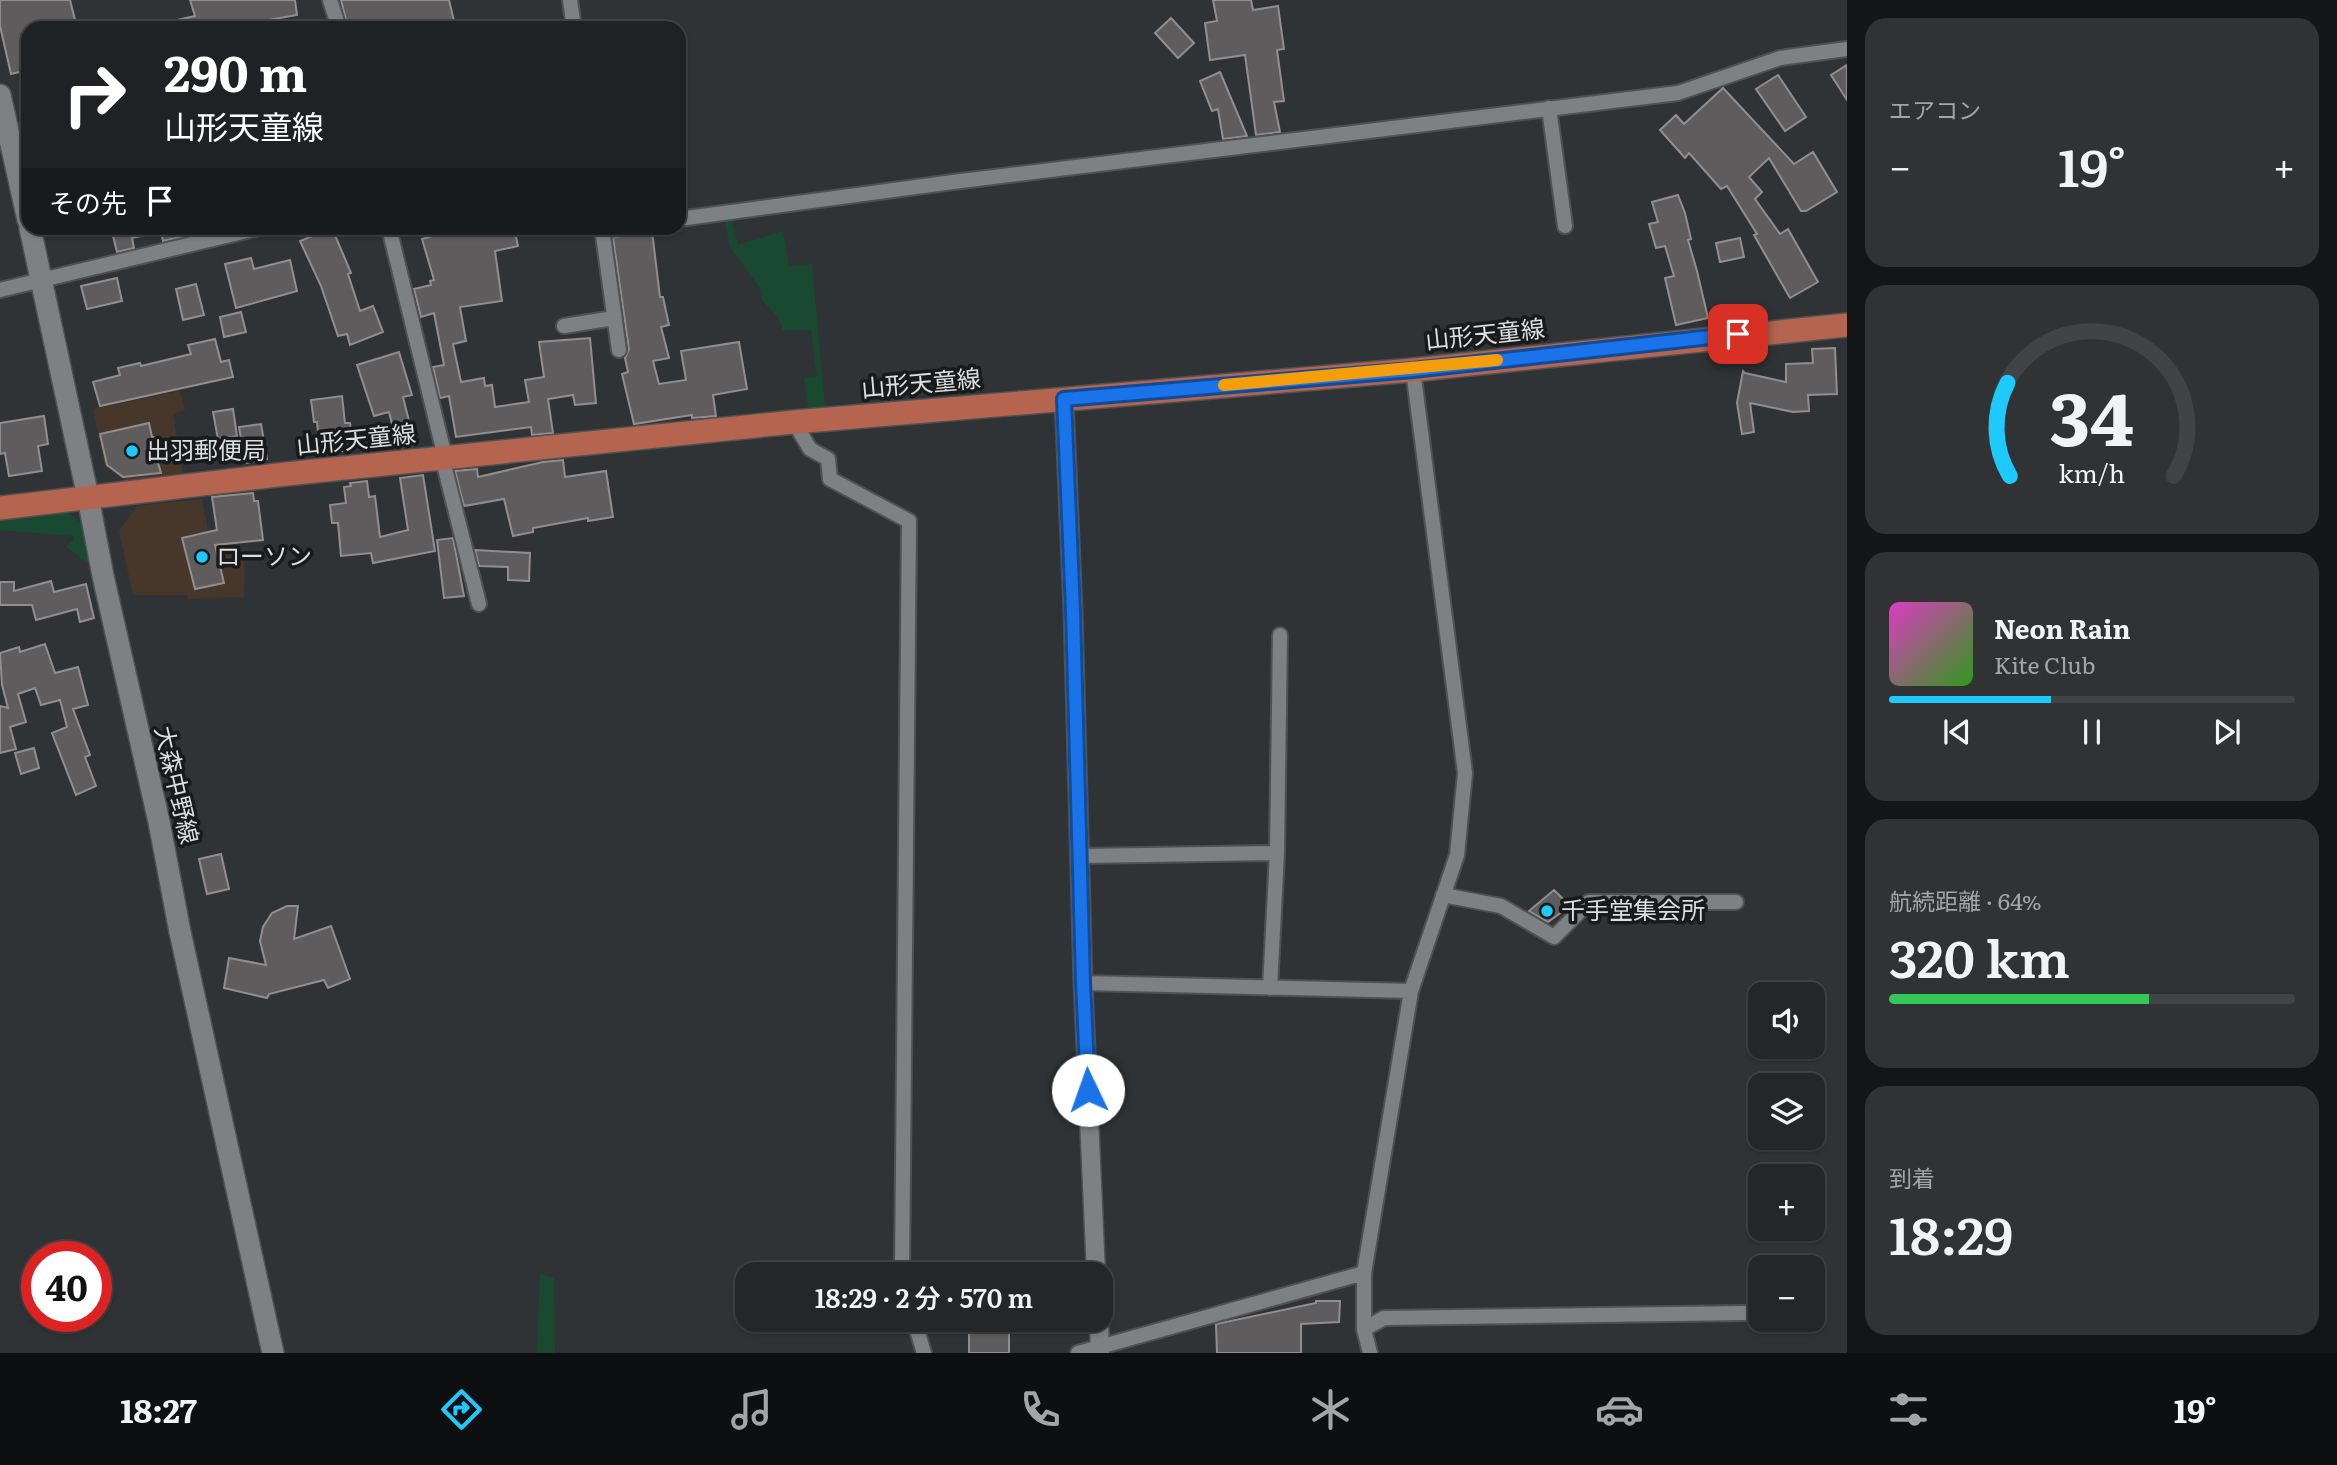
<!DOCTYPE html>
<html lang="ja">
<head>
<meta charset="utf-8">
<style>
  body { margin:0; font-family:Literata,"Noto Sans JP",serif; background:#303234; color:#f1f3f6; height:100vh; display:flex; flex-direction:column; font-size:26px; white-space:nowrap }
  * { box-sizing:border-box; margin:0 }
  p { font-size:23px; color:#a3a5a8 }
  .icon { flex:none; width:38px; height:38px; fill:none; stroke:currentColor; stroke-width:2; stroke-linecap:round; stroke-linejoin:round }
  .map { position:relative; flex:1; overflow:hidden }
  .details { display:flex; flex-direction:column; gap:18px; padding:18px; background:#141516; width:490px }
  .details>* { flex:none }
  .banner { position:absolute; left:21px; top:21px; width:665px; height:214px; border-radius:21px; box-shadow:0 2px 5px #0004,0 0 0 2px #414345; background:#202124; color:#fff; overflow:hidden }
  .tools { position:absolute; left:1748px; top:982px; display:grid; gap:14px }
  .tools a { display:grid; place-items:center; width:77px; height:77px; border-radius:14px; background:#242628; box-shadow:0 2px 5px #0004,0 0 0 2px #414345; font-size:35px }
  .speed { position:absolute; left:21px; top:1241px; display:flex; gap:14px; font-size:35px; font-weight:700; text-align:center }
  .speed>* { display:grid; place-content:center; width:91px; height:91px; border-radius:50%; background:#242628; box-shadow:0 2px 5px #0004,0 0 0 2px #414345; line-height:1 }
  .speed .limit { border:10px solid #d22; background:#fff; color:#111 }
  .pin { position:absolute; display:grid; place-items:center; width:60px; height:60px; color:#fff; margin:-30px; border-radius:14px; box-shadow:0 4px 10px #0006 }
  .me { position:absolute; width:77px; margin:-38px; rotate:357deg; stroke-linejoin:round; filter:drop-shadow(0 0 5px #0008) }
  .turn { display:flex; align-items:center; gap:24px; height:147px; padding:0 28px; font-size:32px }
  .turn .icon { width:91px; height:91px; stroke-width:2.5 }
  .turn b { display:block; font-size:49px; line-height:60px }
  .then { display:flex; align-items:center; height:66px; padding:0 28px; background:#0003; gap:14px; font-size:26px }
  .big { font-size:52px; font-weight:600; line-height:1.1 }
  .details .widget { flex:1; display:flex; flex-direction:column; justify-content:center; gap:10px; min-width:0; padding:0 24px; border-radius:21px; background:#303234 }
  .details .dial { align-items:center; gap:0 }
  .dial svg { height:182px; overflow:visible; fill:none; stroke:#414345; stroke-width:7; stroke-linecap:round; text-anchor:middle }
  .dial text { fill:#f1f3f6; stroke:none }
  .song { display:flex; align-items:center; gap:21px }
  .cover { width:84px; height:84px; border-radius:10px; background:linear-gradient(135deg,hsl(310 70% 55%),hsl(110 70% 35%)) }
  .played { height:7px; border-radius:4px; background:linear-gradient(90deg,#1ec9fd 40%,#414345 40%) }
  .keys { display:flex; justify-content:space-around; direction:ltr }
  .heat { display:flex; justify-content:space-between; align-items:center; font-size:38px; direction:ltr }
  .charge { height:10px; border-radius:5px; background:linear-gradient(90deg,#34c759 64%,#414345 0) }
  .trip { position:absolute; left:735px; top:1262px; width:378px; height:70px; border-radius:21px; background:#242628; box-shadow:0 2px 5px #0004,0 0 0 2px #414345; font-weight:600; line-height:70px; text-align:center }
  .dock { display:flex; height:112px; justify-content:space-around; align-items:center; background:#0e0f10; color:#a3a5a8 }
  .dock .icon { width:49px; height:49px }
  .dock .current { color:#1ec9fd }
  .dock b { font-size:32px; color:#f1f3f6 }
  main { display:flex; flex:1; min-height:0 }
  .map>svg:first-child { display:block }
  .commercial { fill:#46372a }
  .green { fill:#1a4931 }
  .building { fill:#5f5c5d; stroke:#928e8f; stroke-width:2 }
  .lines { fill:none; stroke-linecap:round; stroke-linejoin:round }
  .minor-casing { stroke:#4f5153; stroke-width:18 }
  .tertiary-casing { stroke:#4f5153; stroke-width:21 }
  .secondary-casing { stroke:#4f5153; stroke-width:24 }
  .primary-casing { stroke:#4f5153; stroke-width:26 }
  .minor { stroke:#7e8183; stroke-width:14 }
  .tertiary { stroke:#7e8183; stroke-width:18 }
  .secondary { stroke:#7e8183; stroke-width:21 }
  .primary { stroke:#b4644f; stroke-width:23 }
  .route-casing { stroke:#114b97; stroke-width:18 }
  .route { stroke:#1a73e8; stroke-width:12 }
  .slow { stroke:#f59e0b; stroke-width:12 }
  .poi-dot { fill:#1ec9fd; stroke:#191a1b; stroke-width:2.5 }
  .labels { text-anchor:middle; stroke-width:7; stroke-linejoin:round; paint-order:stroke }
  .street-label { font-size:24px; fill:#dcdedf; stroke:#191a1b }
  .poi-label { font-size:24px; fill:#dcdedf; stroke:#191a1b; text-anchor:start }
</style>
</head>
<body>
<main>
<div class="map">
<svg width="1847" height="1353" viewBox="0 0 1847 1353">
  <rect width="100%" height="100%" fill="#303335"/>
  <path class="commercial" d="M180 391 185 410 173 414 183 475 127 482 105 466 93 409Z
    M202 499 208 530 215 529 221 553 245 550 244 597 188 599 187 595H133L119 531 137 506Z"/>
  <path class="green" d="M730 212 738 245 783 231 789 266 812 264 826 419 810 420 804 377 817 376 811 330H783L778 317 762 300 759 287 730 247 723 213Z
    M64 511 95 532 103 576 66 546 74 540 73 536 0 530V516Z
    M540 1274 554 1278 555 1353H537Z"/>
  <path class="building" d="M0 0H70L77 28H28V70L11 74 0 26Z
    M190 0H295L297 15 257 22 259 28H165L164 23 195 16Z
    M341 0H449L454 21 424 28H348Z
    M1213 0H1251L1253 10 1278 6 1284 49 1277 50 1284 101 1274 102 1280 132 1256 135 1245 55 1210 60 1205 23 1217 21Z
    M1171 18 1194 43 1178 58 1155 33Z
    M1847 65V100L1831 75Z
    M1220 72 1247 136 1223 139 1218 109 1212 111 1200 81Z
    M1778 75 1806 117 1785 131 1756 89Z
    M1723 88 1794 164 1813 152 1837 192 1806 211H1801L1769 158 1749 177 1762 192 1755 199 1780 234 1788 229 1818 282 1790 298 1754 235 1757 234 1727 186 1721 189 1689 153 1685 158 1660 130 1676 115 1684 124Z
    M1678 195 1685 213 1691 239 1688 240 1697 271 1708 318 1676 325 1665 278 1674 276 1665 246 1656 248 1649 224 1658 222 1652 202Z
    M111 228H156V233L132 238 134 248 117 252Z
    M160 228H220L163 241Z
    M332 228 351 273 348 274 360 311 373 306 383 332 350 345 347 334 338 336 321 286 300 241Z
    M462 228H514L518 246 495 251 502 301 460 307 466 341 453 344 461 382 484 378 485 386 492 385 495 407 529 402 525 380 544 377 539 342 590 338 596 403 575 405 573 395 548 399 553 433 532 435 531 427 456 437 449 396 440 398 433 367 444 365 434 313 421 317 414 289 431 285 430 281 434 280 422 239Z
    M652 231 660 297H663L669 325 661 327 669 358 653 361 659 384 686 380 681 351 739 342 747 389 713 395 716 416 692 418V415L634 424 622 374 628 372 625 358 629 349 613 238 627 234Z
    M1740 238 1744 257 1720 262 1716 243Z
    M251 258 254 269 290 260 297 291 236 308 225 264Z
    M117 278 122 301 87 309 81 286Z
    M196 284 204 315 183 320 176 289Z
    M241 312 246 332 224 337 220 317Z
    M215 339 221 362 229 360 233 377 100 406 93 382 120 375 118 368 140 363 141 366 191 354 188 345Z
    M1835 348 1837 394 1808 395 1809 411 1793 412 1750 403 1754 432 1742 434 1737 403 1743 371 1745 373 1786 382V364L1813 363 1812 349Z
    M399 352 412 395 403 397 415 445 398 448 389 412 374 416 357 365Z
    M342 396 345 423H350L353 450 320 453 317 422H314L311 400Z
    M233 409 237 436 218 439 213 412Z
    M44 416 48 444 38 446 42 471 9 476 5 453 0 454V423Z
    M149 423 152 437H157L160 453 156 456 161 473 123 477 107 465 100 434Z
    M261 424 267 459 245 463 239 427Z
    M563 460 565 477 606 471 613 517 588 521V518L533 528V532L513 536 504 499 464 506 455 471 477 469 478 477 543 462Z
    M423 475 435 551 373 563 371 553 341 556 338 523H332L330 505 346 503 344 487 351 486 350 483 367 481 369 497 375 496 380 537 408 530 400 478Z
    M253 493 254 501H258L263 540 215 545 224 583 195 589 182 538 217 530 212 497Z
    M453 538 464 596 444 598 437 540Z
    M475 550 530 553 529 581 508 580V567L479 566Z
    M51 581 54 592 86 584 94 618 80 622 77 609 36 620 32 605H0V582H14V591Z
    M45 644 55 673 78 667 88 705 73 709 90 755 85 757 96 786 76 795 52 733 67 727 60 700 41 705 35 688 18 694 26 722 10 727 16 749 0 753V706L8 708 2 685 0 653 19 647 20 652Z
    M34 748 39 768 21 774 15 753Z
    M221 854 229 889 207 894 199 859Z
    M1554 890 1570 906 1548 922 1529 911Z
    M287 906H298L294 939 331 926 350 979 328 988 324 980 269 994 267 998 224 988 229 958 266 965 260 941 263 927 272 913Z
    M1316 1301H1340L1339 1322 1301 1324V1353H1217L1216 1324 1316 1303Z
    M1009 1326V1353H969V1330Z"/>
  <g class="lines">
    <g class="minor-casing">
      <path id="minor" d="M330 0 339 28
        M570 0 574 28
        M1549 108 1565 226
        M679 219 953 182 1678 93 1780 58 1847 49
        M389 228 445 457
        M602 228 619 350
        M602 230 619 228
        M0 290 259 228
        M564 326 614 318
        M794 422 810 449 828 459 830 479 909 521 902 1274
        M442 457 479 604
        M1080 856 1277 853
        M1443 895 1501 906 1554 937 1589 902H1736
        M1083 983 1411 991
        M1270 988 1277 853 1280 635
        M914 1320 924 1353
        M1364 1329 1384 1318 1746 1313
        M1078 1353 1364 1273
        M1370 1353 1364 1329V1273L1411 991 1457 855 1465 773 1413 370"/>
    </g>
    <g class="tertiary-casing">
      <path id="tertiary" d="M1064 399 1073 611 1083 983 1096 1274
        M1099 1320 1100 1353"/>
    </g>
    <g class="secondary-casing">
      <path id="secondary" d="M0 95 28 220
        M30 228 88 497 103 576 159 822 180 932 273 1353"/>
    </g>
    <g class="primary-casing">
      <path id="primary" d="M0 508 286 474 794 422 1413 370 1847 325"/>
    </g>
    <use href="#minor" class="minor"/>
    <use href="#tertiary" class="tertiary"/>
    <use href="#secondary" class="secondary"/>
    <use href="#primary" class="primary"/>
  </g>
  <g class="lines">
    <g class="route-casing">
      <path id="route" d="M1088 1090 1083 982 1073 611 1064 399 1413 370 1738 334"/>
    </g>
    <use href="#route" class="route"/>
    <path class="slow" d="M1224 385 1497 360"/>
  </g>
  <g class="poi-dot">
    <circle cx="132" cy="451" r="7"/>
    <circle cx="202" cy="557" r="7"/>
    <circle cx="1547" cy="911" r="7"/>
  </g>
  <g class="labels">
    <g class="street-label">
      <text transform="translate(1485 335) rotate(-6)" y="8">山形天童線</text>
      <text transform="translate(921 384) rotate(-5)" y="8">山形天童線</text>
      <text transform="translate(356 440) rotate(-6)" y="8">山形天童線</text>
      <text transform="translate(176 785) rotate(77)" y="8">大森中野線</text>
    </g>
    <g class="poi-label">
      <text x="146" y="459">出羽郵便局</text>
      <text x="216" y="565">ローソン</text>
      <text x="1561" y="919">千手堂集会所</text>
    </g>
  </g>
</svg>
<div class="tools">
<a><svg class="icon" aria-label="sound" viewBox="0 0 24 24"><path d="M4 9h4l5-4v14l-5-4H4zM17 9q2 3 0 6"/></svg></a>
<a><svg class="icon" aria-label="layers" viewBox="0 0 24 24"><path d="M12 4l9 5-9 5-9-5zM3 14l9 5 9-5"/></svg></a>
<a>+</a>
<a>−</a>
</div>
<div class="speed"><div class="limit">40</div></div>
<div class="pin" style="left:1738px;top:334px;background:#d93025"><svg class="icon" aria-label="arrive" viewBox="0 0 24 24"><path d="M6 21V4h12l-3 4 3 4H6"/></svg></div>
<svg class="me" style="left:1088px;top:1090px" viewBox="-20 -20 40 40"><circle r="19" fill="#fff"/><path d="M0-13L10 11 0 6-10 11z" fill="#1a73e8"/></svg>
<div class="trip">18:29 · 2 分 · 570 m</div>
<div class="banner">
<div class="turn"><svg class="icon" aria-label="right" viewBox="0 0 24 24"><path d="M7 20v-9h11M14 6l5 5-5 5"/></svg><div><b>290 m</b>山形天童線</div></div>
<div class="then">その先<svg class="icon" aria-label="arrive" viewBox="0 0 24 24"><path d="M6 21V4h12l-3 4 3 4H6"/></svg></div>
</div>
</div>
<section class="details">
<div class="widget"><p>エアコン</p>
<div class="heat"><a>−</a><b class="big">19°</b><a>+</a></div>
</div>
<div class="widget dial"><svg viewBox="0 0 100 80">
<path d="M14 69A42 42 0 1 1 86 69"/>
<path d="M14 69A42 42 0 0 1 13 28" stroke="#1ec9fd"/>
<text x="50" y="56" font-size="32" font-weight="700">34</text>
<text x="50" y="72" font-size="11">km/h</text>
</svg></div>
<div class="widget">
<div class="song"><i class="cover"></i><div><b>Neon Rain</b><p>Kite Club</p></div></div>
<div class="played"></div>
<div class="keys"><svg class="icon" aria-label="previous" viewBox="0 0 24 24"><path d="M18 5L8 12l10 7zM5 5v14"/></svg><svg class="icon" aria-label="pause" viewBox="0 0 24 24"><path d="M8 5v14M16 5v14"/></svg><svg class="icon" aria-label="next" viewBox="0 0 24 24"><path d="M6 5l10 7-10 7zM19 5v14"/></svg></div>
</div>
<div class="widget"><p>航続距離 · 64%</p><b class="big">320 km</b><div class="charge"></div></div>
<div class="widget"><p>到着</p><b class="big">18:29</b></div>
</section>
</main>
<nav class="dock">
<b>18:27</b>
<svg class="icon current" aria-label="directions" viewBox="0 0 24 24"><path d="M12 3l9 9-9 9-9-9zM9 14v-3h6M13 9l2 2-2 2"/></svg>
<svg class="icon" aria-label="music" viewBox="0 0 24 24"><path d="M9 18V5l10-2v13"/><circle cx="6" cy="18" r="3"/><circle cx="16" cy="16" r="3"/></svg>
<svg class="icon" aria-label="phone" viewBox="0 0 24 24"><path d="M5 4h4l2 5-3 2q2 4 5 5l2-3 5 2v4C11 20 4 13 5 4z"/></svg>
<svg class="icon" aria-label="climate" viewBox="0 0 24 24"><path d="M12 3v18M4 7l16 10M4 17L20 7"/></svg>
<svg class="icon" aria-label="car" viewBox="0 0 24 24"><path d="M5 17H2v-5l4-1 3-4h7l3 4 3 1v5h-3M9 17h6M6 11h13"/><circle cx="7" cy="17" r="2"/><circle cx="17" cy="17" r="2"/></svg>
<svg class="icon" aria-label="filters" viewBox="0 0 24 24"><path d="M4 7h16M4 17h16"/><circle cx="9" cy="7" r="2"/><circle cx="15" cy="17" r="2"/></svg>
<b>19°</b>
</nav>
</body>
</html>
